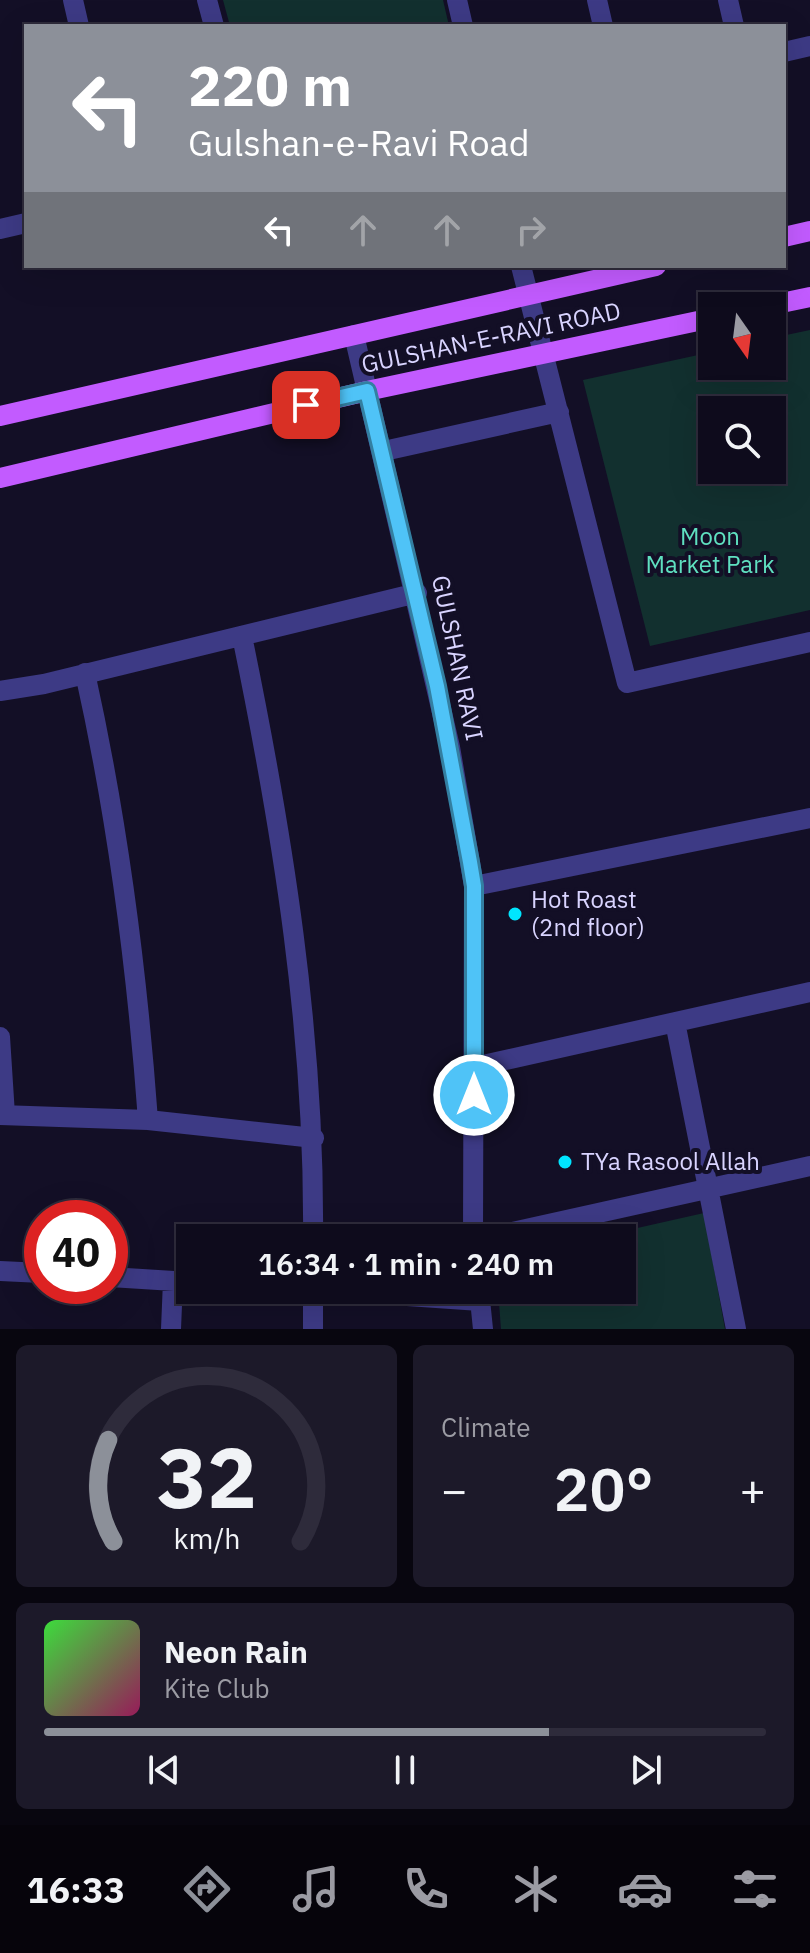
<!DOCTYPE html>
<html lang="en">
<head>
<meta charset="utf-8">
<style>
  body { margin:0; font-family:"IBM Plex Sans",sans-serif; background:#1c1929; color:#f1f3f6; height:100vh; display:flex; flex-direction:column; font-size:30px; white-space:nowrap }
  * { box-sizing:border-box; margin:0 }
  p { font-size:26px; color:#9b9ba3 }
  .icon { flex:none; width:44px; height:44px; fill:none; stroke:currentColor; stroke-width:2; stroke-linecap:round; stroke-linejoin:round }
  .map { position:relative; height:1329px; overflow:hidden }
  .sheet { display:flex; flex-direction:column; gap:16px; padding:16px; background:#08060f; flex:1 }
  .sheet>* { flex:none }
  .top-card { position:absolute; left:24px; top:24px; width:762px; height:244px; border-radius:0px; box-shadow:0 8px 32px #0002,0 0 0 2px #2e2b3b; background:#8c9099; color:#fff; overflow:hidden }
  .needle { width:52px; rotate:166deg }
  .fabs { position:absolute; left:698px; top:292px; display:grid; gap:16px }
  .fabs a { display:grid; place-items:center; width:88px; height:88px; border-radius:0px; background:#0e0b1c; box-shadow:0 8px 32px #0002,0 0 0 2px #2e2b3b; font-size:40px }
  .speed { position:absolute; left:24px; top:1200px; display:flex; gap:16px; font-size:40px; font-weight:700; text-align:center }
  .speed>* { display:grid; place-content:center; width:104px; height:104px; border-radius:50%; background:#0e0b1c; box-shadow:0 8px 32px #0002,0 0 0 2px #2e2b3b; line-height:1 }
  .speed .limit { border:12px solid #d22; background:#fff; color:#111 }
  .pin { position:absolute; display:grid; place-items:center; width:68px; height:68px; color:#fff; margin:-34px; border-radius:16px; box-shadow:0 4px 12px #0006 }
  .me { position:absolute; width:88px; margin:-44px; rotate:0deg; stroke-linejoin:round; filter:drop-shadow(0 0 6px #0008) }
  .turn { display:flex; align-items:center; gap:28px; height:168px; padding:0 32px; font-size:36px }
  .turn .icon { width:104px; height:104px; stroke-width:2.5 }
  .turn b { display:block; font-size:56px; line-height:68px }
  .lanes { display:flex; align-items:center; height:76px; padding:0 32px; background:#0003; justify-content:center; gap:40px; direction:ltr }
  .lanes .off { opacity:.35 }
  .big { font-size:60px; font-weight:600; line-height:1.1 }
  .sheet .tile { flex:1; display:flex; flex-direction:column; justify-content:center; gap:12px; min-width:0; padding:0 28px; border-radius:12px; background:#1c1929 }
  .sheet .dial { align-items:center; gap:0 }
  .dial svg { height:208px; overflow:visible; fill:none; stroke:#2e2b3b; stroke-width:7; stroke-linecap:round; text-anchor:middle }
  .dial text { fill:#f1f3f6; stroke:none }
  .song { display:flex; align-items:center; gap:24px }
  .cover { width:96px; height:96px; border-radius:12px; background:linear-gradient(135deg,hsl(120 70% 55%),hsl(330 70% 35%)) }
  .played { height:8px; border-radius:4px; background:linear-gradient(90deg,#8c9099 70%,#2e2b3b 70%) }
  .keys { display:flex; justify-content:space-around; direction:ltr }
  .heat { display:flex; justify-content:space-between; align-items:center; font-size:44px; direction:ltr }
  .sheet .tiles { flex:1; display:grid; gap:16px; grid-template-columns:1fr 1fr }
  .tile:last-child { grid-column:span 2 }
  .trip { position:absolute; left:176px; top:1224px; width:460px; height:80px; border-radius:0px; background:#0e0b1c; box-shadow:0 8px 32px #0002,0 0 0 2px #2e2b3b; font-weight:600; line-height:80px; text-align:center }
  .menu { display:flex; height:128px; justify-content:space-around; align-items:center; background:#06040b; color:#9b9ba3 }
  .menu .icon { width:56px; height:56px }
  .menu .selected { color:#8c9099 }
  .menu b { font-size:36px; color:#f1f3f6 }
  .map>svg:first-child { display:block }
  .green { fill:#12302f; fill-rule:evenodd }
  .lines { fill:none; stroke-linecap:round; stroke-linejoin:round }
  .minor { stroke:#3d3a85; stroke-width:20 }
  .major { stroke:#c25bff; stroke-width:20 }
  .route-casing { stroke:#337fa1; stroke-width:20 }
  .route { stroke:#4fc3f7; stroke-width:14 }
  .poi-dot { fill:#00e5ff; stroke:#130f26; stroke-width:3 }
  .labels { text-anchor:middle; stroke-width:8; stroke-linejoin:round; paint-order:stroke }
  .street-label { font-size:24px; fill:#d9d4ff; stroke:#130f26 }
  .park-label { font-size:24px; fill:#5fe0c0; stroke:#130f26 }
  .poi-label { font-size:24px; fill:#d9d4ff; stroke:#130f26; text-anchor:start }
</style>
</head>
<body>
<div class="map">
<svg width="810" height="1329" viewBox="0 0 810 1329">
  <rect width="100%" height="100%" fill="#130f26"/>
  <path class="green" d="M223 0H443L449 26H230Z
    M810 330V610L650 646 583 380 712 352V366H772V338ZM772 410V470H712V410Z
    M704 1213 725 1329H501L498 1290H622V1238H593Z"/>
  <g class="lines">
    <path class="minor" d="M73 0 79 26
      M207 0 214 26
      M457 0 463 26
      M597 0 603 26
      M728 0 734 26
      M784 52 810 46
      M0 229 26 223
      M521 266 627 683 810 642
      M354 335 450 747 474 886 473 1238
      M384 451 559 412
      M242 636C283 835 315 1034 313 1238
      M85 673C118 821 137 969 148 1120
      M0 691 44 684 417 593
      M474 886 810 818
      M675 1022 736 1329
      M0 1037 5 1115
      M474 1067 810 992
      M0 1115 148 1120 314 1138
      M485 1238 810 1166
      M0 1271 42 1273
      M110 1277 190 1282
      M320 1290 480 1301
      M479 1290 483 1329
      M171 1329 173 1281
      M313 1329V1290"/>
    <path class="major" d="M784 237 810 231
      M767 306 810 297
      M0 416 656 266
      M0 478 367 391 712 318"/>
  </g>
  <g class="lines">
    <g class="route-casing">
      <path id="route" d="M306 405 367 391 437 686 470 862 474 886V1095"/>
    </g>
    <use href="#route" class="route"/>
  </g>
  <g class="poi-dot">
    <circle cx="515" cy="914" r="8"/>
    <circle cx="565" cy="1162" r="8"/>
  </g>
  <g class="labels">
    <g class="street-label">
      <text transform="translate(491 338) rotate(-12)" y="8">GULSHAN-E-RAVI ROAD</text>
      <text transform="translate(457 658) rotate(78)" y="8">GULSHAN RAVI</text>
    </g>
    <g class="park-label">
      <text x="710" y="545">Moon<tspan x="710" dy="28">Market Park</tspan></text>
    </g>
    <g class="poi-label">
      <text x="531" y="908">Hot Roast<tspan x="531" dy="28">(2nd floor)</tspan></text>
      <text x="581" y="1170">TYa Rasool Allah</text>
    </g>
  </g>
</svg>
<div class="fabs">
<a><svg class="needle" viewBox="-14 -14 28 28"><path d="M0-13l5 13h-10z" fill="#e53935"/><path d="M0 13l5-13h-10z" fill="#9b9ba3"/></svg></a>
<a><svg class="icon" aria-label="search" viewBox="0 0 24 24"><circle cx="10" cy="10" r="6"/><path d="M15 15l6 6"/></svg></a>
</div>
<div class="speed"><div class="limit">40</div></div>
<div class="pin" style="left:306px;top:405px;background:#d93025"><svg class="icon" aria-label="arrive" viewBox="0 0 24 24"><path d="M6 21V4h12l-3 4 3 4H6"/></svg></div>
<svg class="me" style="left:474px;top:1095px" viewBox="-20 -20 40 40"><circle r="17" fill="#4fc3f7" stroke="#fff" stroke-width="3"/><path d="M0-11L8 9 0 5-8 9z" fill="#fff"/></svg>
<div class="trip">16:34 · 1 min · 240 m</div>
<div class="top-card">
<div class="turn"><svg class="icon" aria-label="left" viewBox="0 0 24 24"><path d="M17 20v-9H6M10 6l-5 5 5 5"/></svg><div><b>220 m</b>Gulshan-e-Ravi Road</div></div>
<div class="lanes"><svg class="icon" aria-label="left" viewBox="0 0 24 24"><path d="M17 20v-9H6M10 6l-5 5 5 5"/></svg><svg class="icon off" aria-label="ahead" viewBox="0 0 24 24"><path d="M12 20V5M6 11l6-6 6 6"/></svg><svg class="icon off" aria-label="ahead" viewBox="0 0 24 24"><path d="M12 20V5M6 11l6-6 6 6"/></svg><svg class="icon off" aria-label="right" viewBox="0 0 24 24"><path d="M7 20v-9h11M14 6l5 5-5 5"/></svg></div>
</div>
</div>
<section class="sheet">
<div class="tiles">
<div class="tile dial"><svg viewBox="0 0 100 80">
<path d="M14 69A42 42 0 1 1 86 69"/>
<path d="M14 69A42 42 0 0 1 12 30" stroke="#8c9099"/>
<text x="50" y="56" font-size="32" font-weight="700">32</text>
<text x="50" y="72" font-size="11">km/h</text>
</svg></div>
<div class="tile"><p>Climate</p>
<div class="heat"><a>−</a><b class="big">20°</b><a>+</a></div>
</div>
<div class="tile">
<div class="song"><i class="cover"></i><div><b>Neon Rain</b><p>Kite Club</p></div></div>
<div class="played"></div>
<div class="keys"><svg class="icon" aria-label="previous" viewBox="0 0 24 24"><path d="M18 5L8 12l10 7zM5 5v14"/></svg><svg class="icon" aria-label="pause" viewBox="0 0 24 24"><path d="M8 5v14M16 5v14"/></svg><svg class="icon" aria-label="next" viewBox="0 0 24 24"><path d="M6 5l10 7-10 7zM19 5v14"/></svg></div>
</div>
</div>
</section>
<nav class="menu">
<b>16:33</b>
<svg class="icon selected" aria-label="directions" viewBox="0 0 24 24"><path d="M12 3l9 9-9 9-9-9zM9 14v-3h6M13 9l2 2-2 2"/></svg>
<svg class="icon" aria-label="music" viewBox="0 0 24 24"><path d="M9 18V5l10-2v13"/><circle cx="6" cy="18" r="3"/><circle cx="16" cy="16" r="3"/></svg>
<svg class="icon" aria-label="phone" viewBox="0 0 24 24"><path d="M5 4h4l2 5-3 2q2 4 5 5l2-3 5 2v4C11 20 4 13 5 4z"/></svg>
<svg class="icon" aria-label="climate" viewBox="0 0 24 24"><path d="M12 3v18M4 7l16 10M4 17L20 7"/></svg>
<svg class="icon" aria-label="car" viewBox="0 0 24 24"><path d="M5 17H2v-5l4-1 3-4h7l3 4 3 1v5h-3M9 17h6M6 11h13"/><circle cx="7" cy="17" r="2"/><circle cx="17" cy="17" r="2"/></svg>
<svg class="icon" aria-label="filters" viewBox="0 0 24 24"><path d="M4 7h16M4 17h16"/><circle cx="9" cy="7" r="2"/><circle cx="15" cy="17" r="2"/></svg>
</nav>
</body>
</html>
